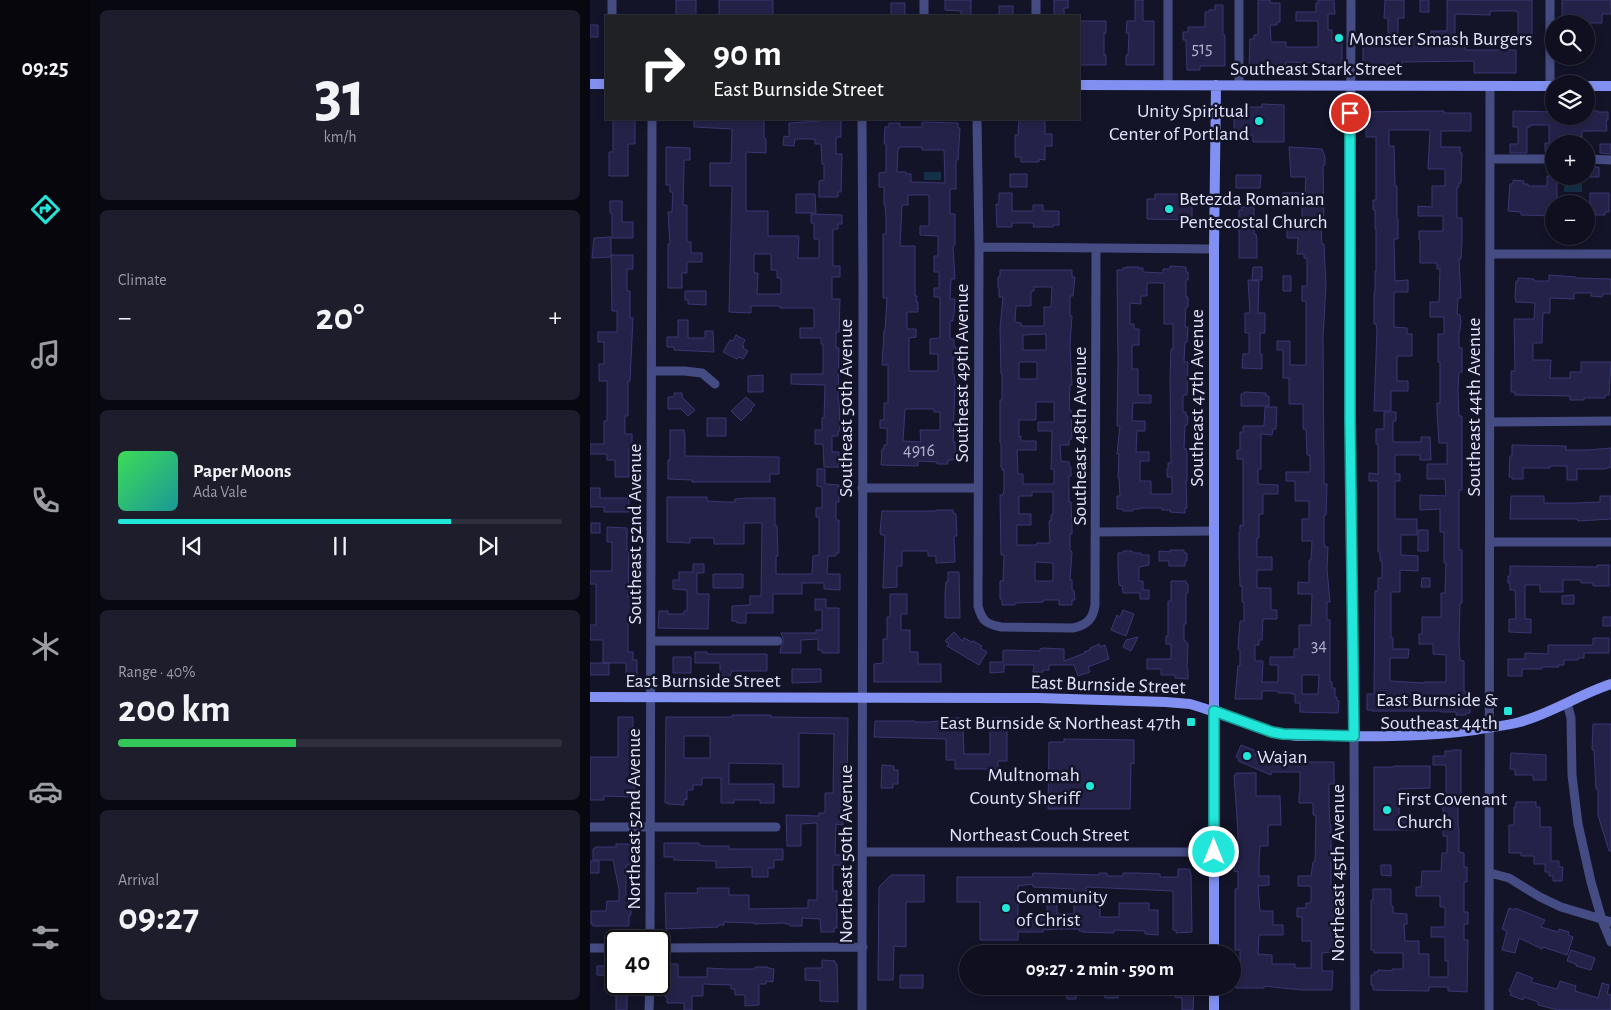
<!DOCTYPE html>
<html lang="en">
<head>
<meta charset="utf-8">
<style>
  body { margin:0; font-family:"Alegreya Sans",sans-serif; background:#1d1d2c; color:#f1f3f6; height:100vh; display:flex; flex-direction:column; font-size:19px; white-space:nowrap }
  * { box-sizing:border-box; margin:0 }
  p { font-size:16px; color:#9b9ca4 }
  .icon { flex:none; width:28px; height:28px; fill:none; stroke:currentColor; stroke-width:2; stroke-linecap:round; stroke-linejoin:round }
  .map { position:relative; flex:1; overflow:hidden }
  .panel { display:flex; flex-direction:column; gap:10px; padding:10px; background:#080811; width:500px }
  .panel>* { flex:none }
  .hud { position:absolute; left:15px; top:15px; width:475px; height:105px; border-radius:0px; box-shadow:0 2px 8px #0003,0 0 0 1px #2f2f3d; background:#202124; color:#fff; overflow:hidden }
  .controls { position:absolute; left:955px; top:15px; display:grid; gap:10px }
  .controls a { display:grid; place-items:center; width:50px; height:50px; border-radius:50%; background:#0f0f1f; box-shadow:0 2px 8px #0003,0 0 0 1px #2f2f3d; font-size:25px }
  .speed { position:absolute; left:15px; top:930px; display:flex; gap:10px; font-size:25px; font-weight:700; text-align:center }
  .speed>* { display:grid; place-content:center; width:65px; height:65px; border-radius:50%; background:#0f0f1f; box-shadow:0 2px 8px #0003,0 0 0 1px #2f2f3d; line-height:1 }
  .speed .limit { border:2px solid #111; border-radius:8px; background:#fff; color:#111 }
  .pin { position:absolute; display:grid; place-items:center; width:42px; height:42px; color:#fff; margin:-21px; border:2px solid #fff; border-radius:50%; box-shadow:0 1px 5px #0007 }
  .me { position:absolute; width:55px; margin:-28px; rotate:0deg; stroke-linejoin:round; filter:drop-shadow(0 0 4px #0008) }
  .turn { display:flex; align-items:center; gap:18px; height:105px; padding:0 25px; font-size:22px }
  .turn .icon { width:65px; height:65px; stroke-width:2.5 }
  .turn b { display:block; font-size:35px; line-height:42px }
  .big { font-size:38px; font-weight:600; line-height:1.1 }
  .panel .card { flex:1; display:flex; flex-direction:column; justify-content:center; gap:8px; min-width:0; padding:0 18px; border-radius:8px; background:#1d1d2c }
  .panel .dial { align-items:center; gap:0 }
  .dial b { font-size:65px; line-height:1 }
  .song { display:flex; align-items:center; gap:15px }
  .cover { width:60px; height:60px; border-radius:8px; background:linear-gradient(135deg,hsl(130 70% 55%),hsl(180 70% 35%)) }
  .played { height:5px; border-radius:2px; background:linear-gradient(90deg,#22e6da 75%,#2f2f3d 75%) }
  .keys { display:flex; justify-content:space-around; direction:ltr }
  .heat { display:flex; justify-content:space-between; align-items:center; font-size:28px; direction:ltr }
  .charge { height:8px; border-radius:4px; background:linear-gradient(90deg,#34c759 40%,#2f2f3d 0) }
  .trip { position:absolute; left:369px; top:945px; width:282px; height:50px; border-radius:25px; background:#0f0f1f; box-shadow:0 2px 8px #0003,0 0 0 1px #2f2f3d; font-weight:600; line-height:50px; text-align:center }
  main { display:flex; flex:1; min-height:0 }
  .menu { display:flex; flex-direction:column; width:90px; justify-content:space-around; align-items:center; background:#06060c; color:#9b9ca4 }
  .menu .icon { width:35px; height:35px }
  .menu .on { color:#22e6da }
  .menu b { font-size:22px; color:#f1f3f6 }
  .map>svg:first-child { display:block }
  .water { fill:#143048 }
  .building { fill:#242248; stroke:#393772; fill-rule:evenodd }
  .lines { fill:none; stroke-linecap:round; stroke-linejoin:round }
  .street { stroke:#454c83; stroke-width:9 }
  .secondary { stroke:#8291f1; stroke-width:10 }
  .route-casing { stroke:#16968e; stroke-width:12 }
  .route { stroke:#22e6da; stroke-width:9 }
  .poi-dot { fill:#22e6da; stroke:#141429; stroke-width:2 }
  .labels { text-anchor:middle; stroke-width:5; stroke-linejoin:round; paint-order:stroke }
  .number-label { font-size:18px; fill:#b1b1ce }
  .poi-label { font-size:20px; fill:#e0e1fb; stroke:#141429; text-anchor:start }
  .street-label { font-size:20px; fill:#e0e1fb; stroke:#141429 }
</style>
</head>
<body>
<main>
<nav class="menu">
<b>09:25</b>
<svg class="icon on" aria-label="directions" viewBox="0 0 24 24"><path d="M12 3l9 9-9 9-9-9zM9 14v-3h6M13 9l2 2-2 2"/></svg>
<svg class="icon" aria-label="music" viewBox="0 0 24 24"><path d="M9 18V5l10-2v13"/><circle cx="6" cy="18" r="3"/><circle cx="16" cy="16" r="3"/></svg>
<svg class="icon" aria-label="phone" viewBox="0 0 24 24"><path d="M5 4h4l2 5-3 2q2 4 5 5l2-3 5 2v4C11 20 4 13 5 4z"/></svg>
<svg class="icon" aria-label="climate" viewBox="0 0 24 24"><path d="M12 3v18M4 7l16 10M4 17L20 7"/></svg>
<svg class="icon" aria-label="car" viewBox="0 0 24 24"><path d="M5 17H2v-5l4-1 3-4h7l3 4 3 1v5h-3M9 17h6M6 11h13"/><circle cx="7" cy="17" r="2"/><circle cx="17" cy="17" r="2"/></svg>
<svg class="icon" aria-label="filters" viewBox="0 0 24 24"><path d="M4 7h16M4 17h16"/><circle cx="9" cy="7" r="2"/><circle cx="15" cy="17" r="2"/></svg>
</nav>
<section class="panel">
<div class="card dial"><b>31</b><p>km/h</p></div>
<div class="card"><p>Climate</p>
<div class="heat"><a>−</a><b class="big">20°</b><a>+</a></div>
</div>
<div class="card">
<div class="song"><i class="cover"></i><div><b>Paper Moons</b><p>Ada Vale</p></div></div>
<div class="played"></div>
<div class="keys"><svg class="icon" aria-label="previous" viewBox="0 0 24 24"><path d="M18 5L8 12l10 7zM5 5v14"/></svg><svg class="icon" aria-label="pause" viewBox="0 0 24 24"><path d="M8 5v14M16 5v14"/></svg><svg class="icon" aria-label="next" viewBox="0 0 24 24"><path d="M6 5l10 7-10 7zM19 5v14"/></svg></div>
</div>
<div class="card"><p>Range · 40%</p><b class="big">200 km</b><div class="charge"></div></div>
<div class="card"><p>Arrival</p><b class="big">09:27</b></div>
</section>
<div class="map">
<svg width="1021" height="1010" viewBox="0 0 1021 1010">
  <rect width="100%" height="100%" fill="#141429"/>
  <path class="water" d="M334 172H351V180H334Z
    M974 183H992V192H974Z"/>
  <path class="building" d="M86 0H106V16H86Z
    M129 0H183V16H129Z
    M355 0H381V16H371V11L355 10Z
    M464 0H478V8H474V16H464Z
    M545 0H553V21H564V65H536V55H538L539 33H536L537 21H545Z
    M668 0H680V3H690V22H687V25H680L681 42H696V47H728V21H706V12H726V3H728V0H744L745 14H738V30H742V41H752V69L748 72H728V63L696 62V65L659 66 660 39H664V35H668Z
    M795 0H814V18H808V35H811V37L841 38V31H857V0H942V43L923 44V36H928V12L926 11H900V15L865 14V44H875V50H926V73H884V61L812 62V64H797V68H773V42H798V18H794Z
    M830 0H839V12H830Z
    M972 0H1021V14H1012V23H972Z
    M301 3H315V16H301Z
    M625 5H633V35H635V66H610V70H597L596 40H593V32H598V27H615V12H619V10H625Z
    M409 6H423V16H409Z
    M489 21H516V33H514V55H516V65H489Z
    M0 25H8V37H0Z
    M672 104 694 105V142H663V135H644V107H672Z
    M832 111H854V113H881V131H851V147H870V153H872L871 183H869V187H867V218H872V242L871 259H869L871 298H868L867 314 870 315 871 322 870 331H869V348H872V372H869L868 390 869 416H872V490H869V550H872V603H870L869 642 870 660 874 661V692H880V713H876V715H866V712H851V711H782V710H777V694H784L785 591H788V578H792V561H790V552H788V481H779V473L788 474V444H786V429H794V412H806V421H803V442H831V437H840L841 460H830V455H805V474H810V481H805V519H827V535H811V555L828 556V571L810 570V592H801V638H803V649H819L818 658H800V681L834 683V682H856V655L843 654V644H829V634H832V617H851V593H855L856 563H854V532H850V509L830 510V495L856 496 855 479H837V464H857V443H849L847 411V403H850V362H848V334H854V317H840V302H849L850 269H847V263H830V240H829V231H853V216H828V206L842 207V186H855V169H838L840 130H799V146H804L805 186H807V219H808V239H804L805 281 818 280V292H804V327L817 328V334H822V356H807V381H818V391H801V411H784L787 329 786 324H784V292H785V271H786V229H785V210H783V200H786V137H776V112Z
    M923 111 964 112V116H998V111H1008V112H1018V120H1016L1017 131H992V137H968V144H964V152H955V143H959V125H940V127H937V153H920V144H928V127H923Z
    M23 119H45V144H38V176H19V152H23Z
    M104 119H174V138L176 139V153L156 152V211H178V236H209L208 258H229V239H224V223H221V214L252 215V224H248V229H243V266H250V277H242V299H250L249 332H246V348H249L248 400H249L250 431H248V436H242V452H249V467H234L233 444H225V430H232V418H234L235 385 201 384V374H233V344H231V338H210V328H224V308H190V306H161V313L139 312 142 186H120V163H141L142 129 104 127ZM164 254H181V270H187V278H191V294H167L168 273H164Z
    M230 119H251V137H246V154H252L251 192H248V197H229V181L234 180V164H232L231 144H225V139H205L204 146 193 145 194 136 199 137V123L230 121Z
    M429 119H455V134H462V146H455V160L449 159V162H431V157H425V135H428Z
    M332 122 368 123V128H370L368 160H366V189H360V214H365V244L363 247 365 279H361L360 299H365L364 316H363V321H360V339H364V347H366V358H363V374H364L365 381 363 442H365V457L363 460H358V464H347V462L328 461V466L291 465 292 449H294V445H297V428H290V420H294V403H298V365H292L294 330H295L297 298H293V234H296V217L295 205H294V187H289V173L296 172V144H294L295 127H299V123H310V127H332ZM310 147H332V150H354L355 183 321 182V174H316V172H307L308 148H310ZM318 195H339V226H330V235L348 236V256H344V272H349V288H344V297H350V338L340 339V354H348V371H319V338L326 337V329H317V312H328V302H326L327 296H325V246H310L312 205H318ZM315 409H344V412H350V430H330L331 442 313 441Z
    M1010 144H1021V154L1010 153Z
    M76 147 100 148V160H94V166L93 205H97V242H101V253H112V262H97V273H92V288H78V244H80L78 212H82L83 192H80V185H76Z
    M699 147 732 149 735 157V165H733L734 226H731L732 244H734L736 286 733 337 734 476V484H737L736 515H734V543L735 547H738L737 569 740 602H737V620H740V682H742V688H745V697H747V701H749L748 713 710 712V703H705V694H701V693H688V691H672V699H645L648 666H650V650L648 649 650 621H654V602H652V586H650L649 554V532H650V525L653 526V459H647V450H650V432H653V426H674L675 407H687L686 429H683L682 435 671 434V469H668V484L688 485V494H673V514H669V538H667V557H682V570H667V588H681V610H687V619H673L672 640H669V645H665V661H673L672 682H688V665H680V657H704V649H709V625H721L722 594H708V582L719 583V560H721L722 541H712V519H719V501H705V481H696V472H720V455H717L716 429H713V404H699V378H693V350H687V341H700V365H716V301H712V286H717V258H714V254H707L708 238H697V229H712V205L693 204V193H715L716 177H701ZM712 675H729L728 694H712Z
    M1001 167H1009V177H1000Z
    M420 174H437V187H420Z
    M646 175H671L670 188H646Z
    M957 176H967V204H964V216L931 215V212L918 211 920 184H923V180L934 181 933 184H938V186H957Z
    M409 193H422V211H443V205H453V211H469V225H463V227H443L444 224 442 223H422V227H407L406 204 408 205 409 202Z
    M1000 193H1019V212H1015V215H1005V210H1000Z
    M206 194H225L226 213H206Z
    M565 194H602V220L557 219V199H565Z
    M20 201H32V222H43V238H22V213H20Z
    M651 207H664V234H666L667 240V258H649V210H652Z
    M21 237V257L2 258 4 238Z
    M21 255H43V269H37V291H40V318H43L40 381H38V416H35V434H42V448H39V477H25V460H17V454H0V444H14V421H17V381H9V364H14V342H8V332H27V311H22Z
    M580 266 596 267V272H598V280H596V297H598V307H596L595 327H598L597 342H595L594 362H598L597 395H593V412H596V416H598L597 425H595L594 449H597V481H596L597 508H595V513L580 512V510H572V508H550V509H543V511H533V509H527V496H530L529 478H528L529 454H527L530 426H527L528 363 527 270H533V268H536V267H549L548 268H553V272L573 273V269H580ZM557 283H574V324H583V349H581L580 377 581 463H578V469H577V477H582V494H561V481H550V461H559V452H546L547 431H555V421H542L543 403H561V395H548V369H542V345H549V329H544V324H540V303L551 304V296H557Z
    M663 267H672V280H662Z
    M410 270H482V277H485L483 296H480V316H482L480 345 482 385H480L479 410H481L482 438 479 441V445H470L471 461 479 462V467H481V476H479V502H481L482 525V534H480V550L482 552 480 580H482V590L484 591 485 600H482V605H469V600H453V602L425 603V605H412V599H410V581H413L414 555H411L410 495H413L414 490V470H412V467H411V444L410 443V400H412V374H411L410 328 413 297H409V288H408V277H410ZM444 287H462L461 307H454V326H431V323L425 322 426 306H441V291H444ZM456 334V350H433V335ZM429 362H447V379H429ZM446 402H464V422H448V431H462L461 469H464V484H433V474H428L427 450H446V441H431V436L429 437V420H446ZM442 492H463V515H461V521H459L460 543H447V545H427V525H441V514H429V496H442ZM445 562 463 563V581H445Z
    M959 275 986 277V278L1021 279V294H1013L1012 297 1001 296V293H984V299L960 298V313H953L952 343H943V360H961L960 378H980V372H991V362H1021L1019 395H1015V398H994V400H980V396L925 395V392H921V371H925L924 319H944L945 303 926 302 925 297 926 281H928V278L944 279V281H959Z
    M693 276H701V291H693Z
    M658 280 669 281 668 313H675V333H670V354H672V369L652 368 653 354H659V333H655V313H660Z
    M95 291H116V305L98 304V300H95Z
    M88 320H98V338H115V331H123L124 352 84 350V347H77V337H88Z
    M146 335 155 340 152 346H154L153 348 158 351 153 359 149 357 147 359 133 352 140 340 143 341Z
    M173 375V392H158V376Z
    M654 392 676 393V396H679V406H651V394H654Z
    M84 393H92V397L105 410 98 416 91 409H78V397H84Z
    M156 397 165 405 161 409 162 410 151 421 141 411Z
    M117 418H136V436H117Z
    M80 430H94V433H95V456L189 457V474H180V482H102V480L78 479V460H80Z
    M922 445 976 446V450H998L1021 448V467L1014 469H987V480H977V466H960V468H933V479H922V477H919L920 456H922Z
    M227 469H235V484L249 485V502H246V520H249V553H246V556H238L237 574H250V590L234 589V583H212V594H183V613H156V623H147L146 621H142V606L160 605V596H171L172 523H154V544H124V538H100V543L77 542V497H117V501L135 502H145V499L158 498H185V526H187L188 556H186V574H222L223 556 229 555V517H226V508H232V487L227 486Z
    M0 488H10V498H39V512H14V507H0Z
    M921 496H954V503H986L1010 502V496H1021V519L988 521 986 519H920Z
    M346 510H363V513L366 514 367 536H364L365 562 346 563V556H338V551H312V566H307V587L293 588 295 535H291L290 532 292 511H346Z
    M1 523H10V533H1Z
    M17 527 37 528V551H39L38 597H46V615H38V652H43V660H47V677H36V663H13V640H0V625H6V584H0V571H22V542H17Z
    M828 530H838V551H828Z
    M580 550H594V553H597V561H595V566H579V561H569V551L580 552Z
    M533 551H542L543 553H551V555H559V565L549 567V581H553V590H559V599H550V593H533L532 586 529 585 528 567V553H533Z
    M103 564H114V573H107V594H119L118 629 68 628 69 611H78V614H94V611H97V590L83 589V580H89V572H103Z
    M1007 565H1019V586H1003V583H991V580H973V592H950V585H935V619H941V633L919 632V619H926L925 590H920V583H918V576H920V566L1007 567Z
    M358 572H369L370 618H355V594L356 582H358Z
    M123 574H153V588H123Z
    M832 578H840V587H831Z
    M581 581H596V583L598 584V593H596V624H594V641H596L598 644 597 669H598V679L585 678V675H571V669H557V659H581V644H576V636H578V601H581Z
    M300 594H317V614H311V630H320V652H328V664H351V682H284V664L293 663V639H297V617H300Z
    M984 595V604H972V596Z
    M225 599H236V608H249V653H232V650H228V639L211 640V653H190L191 647 194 641 191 633H226V630H232V610H225Z
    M533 610 544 614 536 636 521 630 527 615 530 617Z
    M1013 617H1021V626H1013Z
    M364 632 372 641 374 638 382 642 383 641 392 646 390 648 397 652 389 665 357 646 359 644 355 641Z
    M548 637 541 651 533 647 536 640Z
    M1003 638H1019V653H994V658H988V660H974V665H968L969 667H952V669H932V676H918V659H935V653L958 654V645H1003Z
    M509 644 510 647 515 645 519 659 498 667 500 672 488 676 484 665H459V670H453V672H443L444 665H414V672L400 673V662H413V651L416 650 450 651V649L453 648 474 649V661L495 653 494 652 500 650V648Z
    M105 652H117V654H177V671H142L140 676H130V663H105Z
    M83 657H101V673H83Z
    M0 663H19V675H0Z
    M202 669H231V682L202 683Z
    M142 715H181V717L258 718 257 785H251L253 825 246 824 245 855H252V865H243V891H247V928H244V932H231L230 919 212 918V926H200V924H195V923L164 924V923L134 922V925H128V927L76 929 75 893H108L107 888H139V895H159V909L218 908V900H227V823L211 824V846H197L196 815 229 816V813H235V793H243L244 734 209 733V787H193V764L139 763V784H184V803H170V800H144V803H131V778H112V785H103V790H97V800L94 799V805L78 804V803H75L76 717H142ZM94 736H120V758H94Z
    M28 717H43L42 786H45V797L14 796V800H0V757H28Z
    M357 718H372V727H373L374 754H400V727H402V718H417V761H408V769H365V760H356V739L284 737 285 721H325V722H340L357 720Z
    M1003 724H1021V851H1019L1008 815V789H1006L1004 750H1002Z
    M474 739 544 740V764L541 763 540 809H458L459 742H474Z
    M651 745 666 751 665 755 683 762V759H717V762H744V784H739V803L740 825H741V889H744V952L732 953V971H743L742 990H711L674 986V988H646V986H642V969H650V950H645V889H648V871L644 872V863L648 862V832L644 775H646V773H666V796H690L691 825H678V846H670L669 860V876H679V885L668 886 670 911H683V925H693V935H669L668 954 682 955V964H705V968H721V941H712V917H707V908H716V903H721V886H708V876H721L723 862H725L726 815H723V803H709V793H710V772H681V775L648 761 649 759 646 757Z
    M862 750H871V803H868V825L869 829V852L874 853V867H877V882H874V912H878V924H874V940H878L877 992 858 991V987H839V991L783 990V985H781V975H784V972H788V970L802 971V969H813V953H784V950H781V900H783V889H801V906H803V913L817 914V924H814L815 941H829V954H839V977H858V961H855V937H841V927H855V907H850V896H826V887H831L832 871H851L852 853H857V836H853V801H856V767L855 765H843V756H855V751H862Z
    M921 753 956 755V780H943V775H925V769H920Z
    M292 765 304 766V770H308V784H303V788H291Z
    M804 766H840V788L809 789V820H828V830H784V767H804Z
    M926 802H946V807H950V827H961V861H969V867H973L972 881H963V876H959V872H955V864H944V856H931V853H919V825H924V807H926Z
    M74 843H109V845L114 846H139V849H193V860H184V868H178V877H162V867L126 868V861L84 860V857H74Z
    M26 844H40L42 850 40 865H36V900H41V915H39V926H3V924H1V911H16L17 901H29V889L23 860H3V849H5V847H26Z
    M0 861H9V873H0Z
    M791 865H801V876L791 875Z
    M588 869H600V873H601L602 932 586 933V930H583V891L496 887V903H510V917H529V903H559V910H568V935L555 934V931L524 930V933L492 932V931H489V929H468L453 930V932H428V940H390V902H367V877H442L443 873 509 875V873H517V876H533V873H548L570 874V877H588ZM443 884V887L484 889V914H467V903H457V913H453V916H428V886Z
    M301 875H334V902H316V947L304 946 303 980H288L289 887Z
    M919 908 924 910 925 908 955 920 951 927 968 932 969 929 979 932 978 935 983 937 977 955 953 947 952 949 929 938 925 953 912 950 917 931 912 929Z
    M981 950 1005 958 1001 970 986 966V964L977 961Z
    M232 960 245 961V964H247L248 1002 230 1001V981L215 980V968H232Z
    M73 964H88V977H117V968L136 969H165V967H178V968L184 969 183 982 176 981V984H169V1005L155 1006V995H145V989H141V985L113 984V996H102V1010H94V1003H77V997H75V994H74Z
    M7 966H26V976L7 975Z
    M927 972 943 978 941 982 967 989 970 981 986 986 985 991 1008 998 1012 983 1019 985 1017 994 1021 995V1010H968L948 1005V1002L934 997 933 1000 920 995 921 992 919 991Z
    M310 975H333V988H310Z
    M26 986H37V1010H26Z
    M477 986H487L486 999H477Z
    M585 986H602V989H604L603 1010H592V998L585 997Z
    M514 990H528V998H515Z"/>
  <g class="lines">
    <path class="street" d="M761 0 760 421 764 736 765 1010
      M960 0V86
      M22 16V0
      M334 16V0
      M446 16V0
      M578 85V0
      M649 85V0
      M272 119 273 284 272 1010
      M387 119 389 247 388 606C392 621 396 624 411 627L483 628C497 625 503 619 505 605L506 248
      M900 159H964
      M996 159 1021 160
      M389 247 624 249
      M900 254H1021
      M62 371H94L112 373 125 384
      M900 422 1021 421
      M272 488H388
      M506 532 624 531
      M900 542H1021
      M61 641H188
      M977 703 981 718 982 775 988 824 1001 882 1012 920 1021 942
      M0 827H186
      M273 852H624
      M900 873 919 878 950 897 971 907 1021 922
      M60 941 62 119
      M0 948H26
      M69 948 273 947
      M440 950 624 951
      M59 1010 60 984
      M899 1010 900 86"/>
    <path class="secondary" d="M0 84H16
      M489 85 964 86
      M996 86H1021
      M0 697 448 698 576 702 600 704 613 708 682 732 707 736C767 736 826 738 885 730 900 727 915 726 930 722 962 713 990 694 1021 684
      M624 954V249L626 85
      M624 1010V986"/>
  </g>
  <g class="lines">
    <g class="route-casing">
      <path id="route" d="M624 852V711L682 732 693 734 764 736 760 420V113"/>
    </g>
    <use href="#route" class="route"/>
  </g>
  <g class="poi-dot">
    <circle cx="749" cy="38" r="5"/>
    <circle cx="669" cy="121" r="5"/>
    <circle cx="579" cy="209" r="5"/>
    <rect x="913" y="706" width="10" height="10" rx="2.5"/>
    <rect x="596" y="717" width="10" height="10" rx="2.5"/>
    <circle cx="657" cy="756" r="5"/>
    <circle cx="500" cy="786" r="5"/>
    <circle cx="797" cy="810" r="5"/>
    <circle cx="416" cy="908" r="5"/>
  </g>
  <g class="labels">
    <g class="number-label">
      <text x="612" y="54">515</text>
      <text x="329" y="456">4916</text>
      <text x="729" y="651">34</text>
    </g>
    <g class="poi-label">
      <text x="759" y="45">Monster Smash Burgers</text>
      <text x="659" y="117" text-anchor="end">Unity Spiritual<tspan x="659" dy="23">Center of Portland</tspan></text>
      <text x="589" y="205">Betezda Romanian<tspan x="589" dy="23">Pentecostal Church</tspan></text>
      <text x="908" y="706" text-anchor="end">East Burnside &amp;<tspan x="908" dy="23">Southeast 44th</tspan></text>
      <text x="591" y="729" text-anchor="end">East Burnside &amp; Northeast 47th</text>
      <text x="667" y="763">Wajan</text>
      <text x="490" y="781" text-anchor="end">Multnomah<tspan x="490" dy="23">County Sheriff</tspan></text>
      <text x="807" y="805">First Covenant<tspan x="807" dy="23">Church</tspan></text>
      <text x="426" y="903">Community<tspan x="426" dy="23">of Christ</tspan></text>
    </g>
    <g class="street-label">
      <text x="726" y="75">Southeast Stark Street</text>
      <text transform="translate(371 373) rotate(-90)" y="7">Southeast 49th Avenue</text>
      <text transform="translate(606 398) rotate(-90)" y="7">Southeast 47th Avenue</text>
      <text transform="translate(883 407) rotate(-90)" y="7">Southeast 44th Avenue</text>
      <text transform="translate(255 408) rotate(-90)" y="7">Southeast 50th Avenue</text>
      <text transform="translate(489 436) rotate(-90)" y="7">Southeast 48th Avenue</text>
      <text transform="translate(44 534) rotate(-90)" y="7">Southeast 52nd Avenue</text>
      <text x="113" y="687">East Burnside Street</text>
      <text transform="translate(518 684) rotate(2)" y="7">East Burnside Street</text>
      <text transform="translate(43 819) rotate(-90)" y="7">Northeast 52nd Avenue</text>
      <text x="449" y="841">Northeast Couch Street</text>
      <text transform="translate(255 854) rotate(-90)" y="7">Northeast 50th Avenue</text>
      <text transform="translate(747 873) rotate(-90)" y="7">Northeast 45th Avenue</text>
    </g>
  </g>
</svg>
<div class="controls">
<a><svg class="icon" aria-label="search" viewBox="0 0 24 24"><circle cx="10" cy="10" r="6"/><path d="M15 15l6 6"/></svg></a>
<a><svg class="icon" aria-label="layers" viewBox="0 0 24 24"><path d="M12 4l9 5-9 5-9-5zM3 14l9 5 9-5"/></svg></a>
<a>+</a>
<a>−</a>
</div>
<div class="speed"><div class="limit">40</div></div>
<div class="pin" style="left:760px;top:113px;background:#d93025"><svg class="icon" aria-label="arrive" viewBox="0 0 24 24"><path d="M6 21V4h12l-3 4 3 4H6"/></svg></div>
<svg class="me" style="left:624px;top:852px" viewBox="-20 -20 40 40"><circle r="17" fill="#22e6da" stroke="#fff" stroke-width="3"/><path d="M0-11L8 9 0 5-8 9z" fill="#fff"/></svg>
<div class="trip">09:27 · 2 min · 590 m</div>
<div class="hud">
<div class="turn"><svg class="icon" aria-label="right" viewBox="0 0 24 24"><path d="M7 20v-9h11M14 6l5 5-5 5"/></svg><div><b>90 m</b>East Burnside Street</div></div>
</div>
</div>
</main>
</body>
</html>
